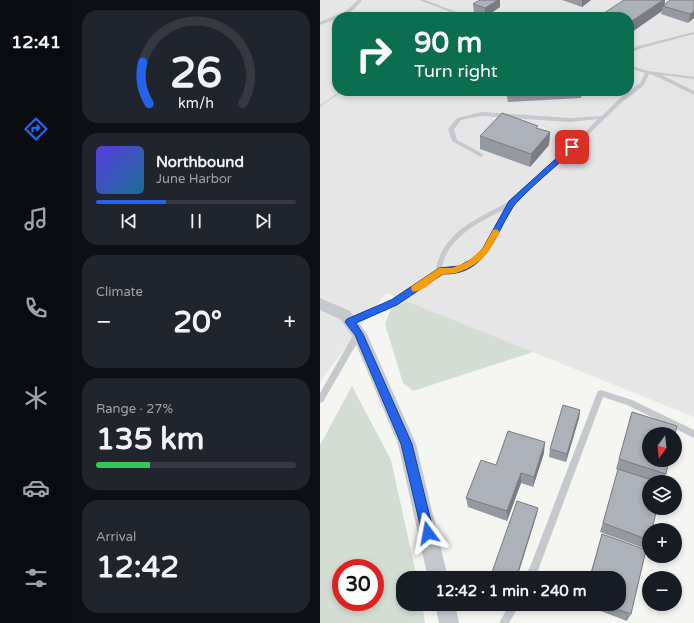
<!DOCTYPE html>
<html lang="en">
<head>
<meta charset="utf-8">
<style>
  body { margin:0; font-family:"Varela Round",sans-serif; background:#20242c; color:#f1f3f6; height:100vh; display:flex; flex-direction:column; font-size:15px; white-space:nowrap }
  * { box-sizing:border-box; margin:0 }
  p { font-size:13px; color:#9ea1a6 }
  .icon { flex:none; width:22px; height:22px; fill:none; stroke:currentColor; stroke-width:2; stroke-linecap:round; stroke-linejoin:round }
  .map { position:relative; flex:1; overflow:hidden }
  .sheet { display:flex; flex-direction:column; gap:10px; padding:10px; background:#0d0f14; width:248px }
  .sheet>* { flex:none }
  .guide { position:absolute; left:12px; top:12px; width:302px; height:84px; border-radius:16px; box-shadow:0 2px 6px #0003; background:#0b6e4f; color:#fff; overflow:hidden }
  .needle { width:26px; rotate:195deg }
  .fabs { position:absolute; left:322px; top:427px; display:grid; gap:8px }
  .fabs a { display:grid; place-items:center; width:40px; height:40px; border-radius:50%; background:#171b24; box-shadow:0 2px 6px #0003; font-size:20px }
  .speed { position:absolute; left:12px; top:559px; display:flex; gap:8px; font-size:20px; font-weight:700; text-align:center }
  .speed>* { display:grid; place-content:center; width:52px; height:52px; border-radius:50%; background:#171b24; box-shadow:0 2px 6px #0003; line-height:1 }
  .speed .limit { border:6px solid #d22; background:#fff; color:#111 }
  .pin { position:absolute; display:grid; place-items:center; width:34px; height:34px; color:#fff; margin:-17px; border-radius:8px; box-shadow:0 2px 6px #0006 }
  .me { position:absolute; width:44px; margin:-22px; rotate:347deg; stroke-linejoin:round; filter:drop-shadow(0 0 3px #0008) }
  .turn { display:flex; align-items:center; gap:14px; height:84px; padding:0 16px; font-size:18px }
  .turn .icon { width:52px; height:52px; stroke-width:2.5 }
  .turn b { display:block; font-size:28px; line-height:34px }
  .big { font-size:30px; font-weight:700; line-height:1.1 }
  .sheet .widget { flex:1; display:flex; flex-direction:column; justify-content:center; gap:6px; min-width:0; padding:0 14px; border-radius:16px; background:#20242c }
  .sheet .dial { align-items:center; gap:0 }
  .dial svg { height:104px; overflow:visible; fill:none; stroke:#363941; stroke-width:7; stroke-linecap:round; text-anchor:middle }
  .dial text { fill:#f1f3f6; stroke:none }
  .song { display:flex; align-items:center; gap:12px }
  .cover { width:48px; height:48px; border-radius:6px; background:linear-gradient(135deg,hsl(250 70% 55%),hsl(200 70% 35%)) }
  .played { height:4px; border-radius:2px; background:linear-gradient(90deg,#2563eb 35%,#363941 35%) }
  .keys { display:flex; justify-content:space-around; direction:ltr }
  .heat { display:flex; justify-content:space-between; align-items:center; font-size:22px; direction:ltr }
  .charge { height:6px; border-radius:3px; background:linear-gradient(90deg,#34c759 27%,#363941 0) }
  .trip { position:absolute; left:76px; top:571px; width:230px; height:40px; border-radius:16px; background:#171b24; box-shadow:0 2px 6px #0003; font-weight:700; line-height:40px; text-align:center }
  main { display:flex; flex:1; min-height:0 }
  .dock { display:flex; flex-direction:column; width:72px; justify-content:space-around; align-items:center; background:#090b0e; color:#9ea1a6 }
  .dock .icon { width:28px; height:28px }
  .dock .on { color:#2563eb }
  .dock b { font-size:18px; color:#f1f3f6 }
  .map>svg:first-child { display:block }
  .built { fill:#e5e6e5; fill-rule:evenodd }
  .green { fill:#d4ddd3; fill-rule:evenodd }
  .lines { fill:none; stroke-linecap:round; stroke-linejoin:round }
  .path { stroke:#bcbec1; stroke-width:1.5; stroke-dasharray:1.5 1.5; stroke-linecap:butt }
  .lane { fill:#c5c8cc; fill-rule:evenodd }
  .street { fill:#c5c8cc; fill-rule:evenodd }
  .wall { fill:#9599a0 }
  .shaded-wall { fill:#797d82 }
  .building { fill:#adb2ba; stroke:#797d82 }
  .route { fill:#2563eb; stroke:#184099 }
  .slow { fill:#f59e0b }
</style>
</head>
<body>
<main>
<nav class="dock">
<b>12:41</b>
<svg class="icon on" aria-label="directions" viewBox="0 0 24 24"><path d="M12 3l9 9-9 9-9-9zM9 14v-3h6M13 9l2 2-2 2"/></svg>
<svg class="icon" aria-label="music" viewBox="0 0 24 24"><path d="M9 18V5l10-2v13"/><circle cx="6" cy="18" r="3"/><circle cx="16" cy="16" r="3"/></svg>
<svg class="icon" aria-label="phone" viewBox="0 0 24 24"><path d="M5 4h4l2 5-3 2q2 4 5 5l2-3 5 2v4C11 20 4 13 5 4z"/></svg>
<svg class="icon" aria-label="climate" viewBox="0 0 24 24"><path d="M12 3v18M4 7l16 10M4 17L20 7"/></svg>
<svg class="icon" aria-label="car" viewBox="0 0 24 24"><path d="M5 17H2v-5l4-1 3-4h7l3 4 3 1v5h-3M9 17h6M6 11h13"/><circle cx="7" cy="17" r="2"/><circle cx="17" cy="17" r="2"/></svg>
<svg class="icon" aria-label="filters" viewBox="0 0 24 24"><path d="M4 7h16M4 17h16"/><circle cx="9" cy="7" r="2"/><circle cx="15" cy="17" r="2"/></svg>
</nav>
<section class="sheet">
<div class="widget dial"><svg viewBox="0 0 100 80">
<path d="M14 69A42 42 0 1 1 86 69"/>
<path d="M14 69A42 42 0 0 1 9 37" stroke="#2563eb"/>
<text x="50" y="56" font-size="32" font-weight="700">26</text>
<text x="50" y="72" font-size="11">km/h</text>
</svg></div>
<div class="widget">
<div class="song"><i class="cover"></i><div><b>Northbound</b><p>June Harbor</p></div></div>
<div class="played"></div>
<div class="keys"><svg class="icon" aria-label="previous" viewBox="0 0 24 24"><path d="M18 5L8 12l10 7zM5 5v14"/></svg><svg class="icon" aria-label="pause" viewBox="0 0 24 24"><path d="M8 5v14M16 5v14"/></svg><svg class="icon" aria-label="next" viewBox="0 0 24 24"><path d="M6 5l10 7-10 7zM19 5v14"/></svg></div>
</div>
<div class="widget"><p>Climate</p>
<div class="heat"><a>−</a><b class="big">20°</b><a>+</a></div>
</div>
<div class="widget"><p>Range · 27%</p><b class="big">135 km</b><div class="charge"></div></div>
<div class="widget"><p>Arrival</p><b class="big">12:42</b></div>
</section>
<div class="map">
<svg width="374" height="623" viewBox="0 0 374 623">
  <rect width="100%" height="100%" fill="#f5f6f2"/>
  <path class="built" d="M0 0H374V417L66 293 0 382ZM17 17H309V91H17Z"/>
  <path class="green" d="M86 301 213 352 93 391 83 383 65 324 71 309Z
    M32 386 71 460 97 578H83V604H102L105 623H0V445ZM21 568H55V602H21Z"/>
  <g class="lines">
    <path class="path" d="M0 106 22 91"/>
    <path class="lane" d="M38 0H42C36 8 28 17 17 17V19L0 25V22L26 11Z
      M99 0H105L150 17H144Z
      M374 32V34L322 48 309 53V50L318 46Z
      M309 65 328 71 374 77V79L342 75 374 91V95L340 78 329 74 324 85 302 102 233 169 193 204 174 242 159 262 144 271 132 273H123L76 304 33 324H27L26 322 27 320 72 300 118 271 116 268C123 239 143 226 169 212 176 208 184 205 190 200 222 176 250 147 278 119L250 122 162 116 141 120 134 129 137 140 163 154V156L161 157 132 141 128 129 137 118 162 112 250 118 282 116 298 100 320 83 325 73 309 68ZM185 209C175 229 162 260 139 267 134 269 129 269 124 269L122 267C123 263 124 259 126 255 137 232 164 220 185 209Z
      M38 331 41 332 42 334 41 336 3 402 0 403V393L35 332Z
      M281 390 312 400 374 430V438L307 405 283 397 217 573 214 578H204L210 567 277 393 278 391Z
      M190 604H200L189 623H179Z"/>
    <path class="street" d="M0 298 30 311 47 334 96 444 128 578H108L78 444 33 337 20 319 0 310Z
      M115 604H135L139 623H119Z"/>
  </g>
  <path class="wall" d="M160 0H180V7L165 17 154 13 153 4Z
    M242 0H271L262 7Z
    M304 0H345V4L374 0 368 23 341 14 342 11 309 34V17Z
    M186 91H262L261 98 188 102Z
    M218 129 230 132 229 145 210 167 160 149V136Z
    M260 410 259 418 246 462 229 457 230 449Z
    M312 412 346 474 342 482H329V542L326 549 280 532 298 470 296 469Z
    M224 453 213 487 201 483 187 521 148 507 146 498 176 465Z
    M282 534 326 550 311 614 307 621 262 604H299V578H269Z"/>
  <path class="shaded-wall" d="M178 0H180V7L165 17V8Z
    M262 0H271L262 7Z
    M343 0H345L344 6H343L342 11 309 34V23Z
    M374 11V18L368 23 370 14Z
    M230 132 229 145 210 167 211 154Z
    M260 410 259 418 246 462 247 454Z
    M225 442 224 453 213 487 214 477Z
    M201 473V483L187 521V511Z
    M218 508 217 514 197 578H196Z"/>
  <path class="building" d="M160 0H178L165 8 153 4Z
    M304 0H343L309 23V17H278Z
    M350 0H374V11L370 14 343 6Z
    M182 113 218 126 216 128 230 132 211 154 160 136Z
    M243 405 260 410 247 454 230 449Z
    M312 412 357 426 355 434H329V460H349L346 474 299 459Z
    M188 431 225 442 214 477 201 473 187 511 146 498 161 460 176 465Z
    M298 469 338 482H329V508H337L332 530H329V540L283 523Z
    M197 501 218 508 196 578H170Z
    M282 534 326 550 311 614 283 604H299V578H270Z"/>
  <path class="route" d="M252 145 255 146V149C235 167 214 184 196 203 192 208 189 214 186 219 171 247 160 275 123 274L77 305 36 323 43 334 92 444 114 533 112 537 108 539 104 537 102 533 81 444 35 335 25 322 27 319 71 300 119 268 139 266 154 258 163 248 189 201 250 146Z"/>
  <path class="slow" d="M176 229 180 232C167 255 162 264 136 273 131 274 126 273 121 275 114 280 101 294 92 291L91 288 92 286 119 268H132L147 262 163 248 173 230Z"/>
</svg>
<div class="fabs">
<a><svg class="needle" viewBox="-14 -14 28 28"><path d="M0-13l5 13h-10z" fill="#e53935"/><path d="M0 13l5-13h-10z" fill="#9ea1a6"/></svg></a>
<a><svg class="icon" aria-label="layers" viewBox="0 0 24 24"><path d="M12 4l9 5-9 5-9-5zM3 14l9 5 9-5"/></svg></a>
<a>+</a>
<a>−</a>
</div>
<div class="speed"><div class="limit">30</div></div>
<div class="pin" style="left:252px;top:147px;background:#d93025"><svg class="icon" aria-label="arrive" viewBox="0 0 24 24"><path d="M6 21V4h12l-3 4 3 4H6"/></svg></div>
<svg class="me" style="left:108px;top:533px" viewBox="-20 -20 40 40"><path d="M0-17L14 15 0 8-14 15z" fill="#2563eb" stroke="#fff" stroke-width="4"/></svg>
<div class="trip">12:42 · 1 min · 240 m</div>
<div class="guide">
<div class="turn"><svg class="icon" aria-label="right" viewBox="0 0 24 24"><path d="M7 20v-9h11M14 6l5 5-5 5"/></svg><div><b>90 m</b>Turn right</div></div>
</div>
</div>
</main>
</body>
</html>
